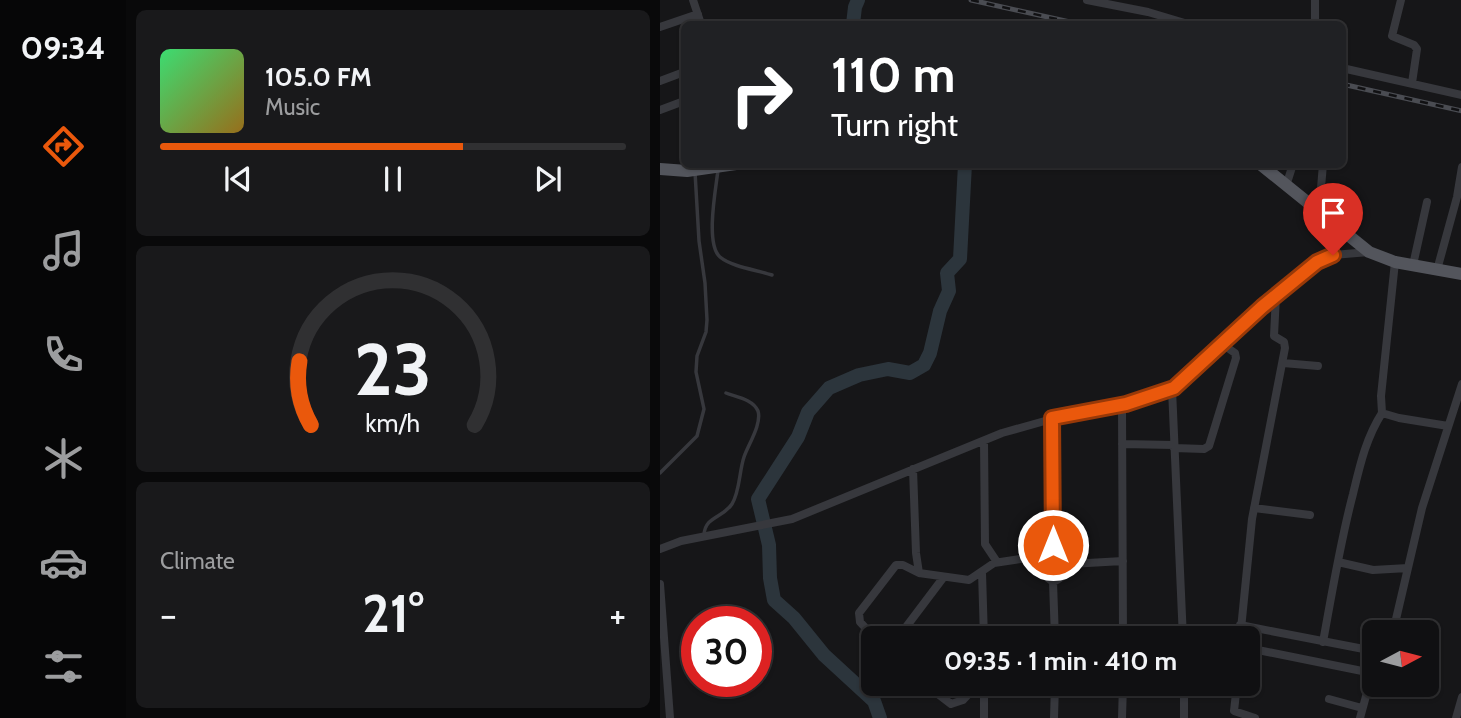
<!DOCTYPE html>
<html lang="en">
<head>
<meta charset="utf-8">
<style>
  body { margin:0; font-family:Cabin,sans-serif; background:#19191b; color:#f1f3f6; height:100vh; display:flex; flex-direction:column; font-size:26px; white-space:nowrap }
  * { box-sizing:border-box; margin:0 }
  p { font-size:23px; color:#9c9d9f }
  .icon { flex:none; width:38px; height:38px; fill:none; stroke:currentColor; stroke-width:2; stroke-linecap:round; stroke-linejoin:round }
  .map { position:relative; flex:1; overflow:hidden }
  .sheet { display:flex; flex-direction:column; gap:10px; padding:10px; background:#09090a; width:534px }
  .sheet>* { flex:none }
  .top-card { position:absolute; left:21px; top:21px; width:665px; height:147px; border-radius:10px; box-shadow:0 2px 5px #0004,0 0 0 2px #303032; background:#202124; color:#fff; overflow:hidden }
  .needle { width:46px; rotate:83deg }
  .tools { position:absolute; left:702px; top:620px; display:grid; gap:14px }
  .tools a { display:grid; place-items:center; width:77px; height:77px; border-radius:10px; background:#101012; box-shadow:0 2px 5px #0004,0 0 0 2px #303032; font-size:35px }
  .speed { position:absolute; left:21px; top:606px; display:flex; gap:14px; font-size:35px; font-weight:700; text-align:center }
  .speed>* { display:grid; place-content:center; width:91px; height:91px; border-radius:50%; background:#101012; box-shadow:0 2px 5px #0004,0 0 0 2px #303032; line-height:1 }
  .speed .limit { border:10px solid #d22; background:#fff; color:#111 }
  .pin { position:absolute; display:grid; place-items:center; width:60px; height:60px; color:#fff; margin:-72px -30px; border-radius:50% 50% 50% 0; rotate:-45deg; box-shadow:0 0 7px #0007 }
  .pin .icon { rotate:45deg }
  .me { position:absolute; width:77px; margin:-38px; rotate:0deg; stroke-linejoin:round; filter:drop-shadow(0 0 5px #0008) }
  .turn { display:flex; align-items:center; gap:24px; height:147px; padding:0 35px; font-size:32px }
  .turn .icon { width:91px; height:91px; stroke-width:2.5 }
  .turn b { display:block; font-size:49px; line-height:60px }
  .big { font-size:52px; font-weight:700; line-height:1.1 }
  .sheet .card { flex:1; display:flex; flex-direction:column; justify-content:center; gap:10px; min-width:0; padding:0 24px; border-radius:10px; background:#19191b }
  .sheet .dial { align-items:center; gap:0 }
  .dial svg { height:182px; overflow:visible; fill:none; stroke:#303032; stroke-width:7; stroke-linecap:round; text-anchor:middle }
  .dial text { fill:#f1f3f6; stroke:none }
  .song { display:flex; align-items:center; gap:21px }
  .cover { width:84px; height:84px; border-radius:10px; background:linear-gradient(135deg,hsl(140 70% 55%),hsl(40 70% 35%)) }
  .played { height:7px; border-radius:4px; background:linear-gradient(90deg,#ea580c 65%,#303032 65%) }
  .keys { display:flex; justify-content:space-around; direction:ltr }
  .heat { display:flex; justify-content:space-between; align-items:center; font-size:38px; direction:ltr }
  .trip { position:absolute; left:201px; top:626px; width:399px; height:70px; border-radius:10px; background:#101012; box-shadow:0 2px 5px #0004,0 0 0 2px #303032; font-weight:700; line-height:70px; text-align:center }
  main { display:flex; flex:1; min-height:0 }
  .dock { display:flex; flex-direction:column; width:126px; justify-content:space-around; align-items:center; background:#060607; color:#9c9d9f }
  .dock .icon { width:49px; height:49px }
  .dock .selected { color:#ea580c }
  .dock b { font-size:32px; color:#f1f3f6 }
  .map>svg:first-child { display:block }
  .lines { fill:none; stroke-linecap:round; stroke-linejoin:round }
  .river { stroke:#2c353c; stroke-width:14 }
  .lane { stroke:#37383d; stroke-width:3.5 }
  .street { stroke:#37383d; stroke-width:8 }
  .primary { stroke:#53555c; stroke-width:12 }
  .rail-casing { stroke:#4a4c52; stroke-width:5 }
  .rail { stroke:#111113; stroke-width:2.5; stroke-dasharray:8; stroke-linecap:butt }
  .route-casing { stroke:#983908; stroke-width:18 }
  .route { stroke:#ea580c; stroke-width:12 }
</style>
</head>
<body>
<main>
<nav class="dock">
<b>09:34</b>
<svg class="icon selected" aria-label="directions" viewBox="0 0 24 24"><path d="M12 3l9 9-9 9-9-9zM9 14v-3h6M13 9l2 2-2 2"/></svg>
<svg class="icon" aria-label="music" viewBox="0 0 24 24"><path d="M9 18V5l10-2v13"/><circle cx="6" cy="18" r="3"/><circle cx="16" cy="16" r="3"/></svg>
<svg class="icon" aria-label="phone" viewBox="0 0 24 24"><path d="M5 4h4l2 5-3 2q2 4 5 5l2-3 5 2v4C11 20 4 13 5 4z"/></svg>
<svg class="icon" aria-label="climate" viewBox="0 0 24 24"><path d="M12 3v18M4 7l16 10M4 17L20 7"/></svg>
<svg class="icon" aria-label="car" viewBox="0 0 24 24"><path d="M5 17H2v-5l4-1 3-4h7l3 4 3 1v5h-3M9 17h6M6 11h13"/><circle cx="7" cy="17" r="2"/><circle cx="17" cy="17" r="2"/></svg>
<svg class="icon" aria-label="filters" viewBox="0 0 24 24"><path d="M4 7h16M4 17h16"/><circle cx="9" cy="7" r="2"/><circle cx="15" cy="17" r="2"/></svg>
</nav>
<section class="sheet">
<div class="card">
<div class="song"><i class="cover"></i><div><b>105.0 FM</b><p>Music</p></div></div>
<div class="played"></div>
<div class="keys"><svg class="icon" aria-label="previous" viewBox="0 0 24 24"><path d="M18 5L8 12l10 7zM5 5v14"/></svg><svg class="icon" aria-label="pause" viewBox="0 0 24 24"><path d="M8 5v14M16 5v14"/></svg><svg class="icon" aria-label="next" viewBox="0 0 24 24"><path d="M6 5l10 7-10 7zM19 5v14"/></svg></div>
</div>
<div class="card dial"><svg viewBox="0 0 100 80">
<path d="M14 69A42 42 0 1 1 86 69"/>
<path d="M14 69A42 42 0 0 1 9 41" stroke="#ea580c"/>
<text x="50" y="56" font-size="32" font-weight="700">23</text>
<text x="50" y="72" font-size="11">km/h</text>
</svg></div>
<div class="card"><p>Climate</p>
<div class="heat"><a>−</a><b class="big">21°</b><a>+</a></div>
</div>
</section>
<div class="map">
<svg width="802" height="718" viewBox="0 0 802 718">
  <rect width="100%" height="100%" fill="#161618"/>
  <g class="lines">
    <path class="river" d="M193 24 195 7 198 0
      M220 718 214 701 164 655 134 618 114 600 110 578 109 545 98 499 138 437 148 412 169 388 199 375 228 369 250 373 264 365 270 353 280 311 289 291 287 273 300 259 305 164"/>
    <path class="lane" d="M58 170C56 188 45 244 60 257 72 267 97 270 112 275
      M0 473 37 436 44 409 36 372 37 356 46 332 47 320 45 283 39 241 35 172
      M44 535C45 516 63 518 72 504 80 491 79 472 84 457 88 445 102 424 98 411 93 399 76 397 66 393"/>
    <path class="street" d="M33 0 41 24
      M427 0 488 12 528 24
      M741 0 732 36 754 45 757 49 752 83
      M655 24V0
      M0 27 38 14
      M682 68 802 95
      M0 81 24 72
      M0 110 24 101
      M626 186 633 164
      M659 212 663 164
      M735 262 721 396 722 413 739 418 788 426
      M753 265 767 202
      M777 270 797 197 802 167
      M623 363 658 366
      M512 389 523 639
      M462 405 463 639
      M392 419 393 545
      M324 441 325 544 337 562
      M462 444 514 445
      M514 448 544 449 549 446 576 358 575 353 562 344
      M253 469 256 553 259 573 309 580 334 563 380 556
      M594 508 650 515
      M393 545 406 554C414 568 406 576 393 582 377 571 369 553 393 545Z
      M0 549 21 541 132 519 342 433 399 417 466 404 505 392 514 388 530 375 602 307 657 262 673 255 709 252
      M678 562 713 570 748 568
      M410 564 463 561
      M322 572 324 639
      M393 582 395 639
      M0 584 10 718
      M580 625 714 651
      M733 632 762 508 802 384
      M216 639 200 622 199 613 236 565H243L259 573
      M237 639 283 578
      M580 639 592 519 625 348 624 342 614 336 616 295
      M663 642C672 593 680 543 693 494 700 465 706 438 722 413
      M588 648 712 673
      M265 684 291 704 303 700 318 684
      M324 684V718
      M524 684V718
      M577 684 574 711 595 718
      M669 699 702 708
      M394 718 395 684
      M462 718 463 684
      M700 718 714 667
      M796 718 802 697"/>
    <path class="primary" d="M600 164 709 252 735 262 802 274
      M0 169 27 171 76 164"/>
    <g class="rail-casing">
      <path id="rail" d="M311 0 419 24
        M682 84 802 111"/>
    </g>
    <use href="#rail" class="rail"/>
  </g>
  <g class="lines">
    <g class="route-casing">
      <path id="route" d="M393 545 392 418 466 404 514 388 602 307 657 262 673 255"/>
    </g>
    <use href="#route" class="route"/>
  </g>
</svg>
<div class="tools">
<a><svg class="needle" viewBox="-14 -14 28 28"><path d="M0-13l5 13h-10z" fill="#e53935"/><path d="M0 13l5-13h-10z" fill="#9c9d9f"/></svg></a>
</div>
<div class="speed"><div class="limit">30</div></div>
<div class="pin" style="left:673px;top:255px;background:#d93025"><svg class="icon" aria-label="arrive" viewBox="0 0 24 24"><path d="M6 21V4h12l-3 4 3 4H6"/></svg></div>
<svg class="me" style="left:393px;top:545px" viewBox="-20 -20 40 40"><circle r="17" fill="#ea580c" stroke="#fff" stroke-width="3"/><path d="M0-11L8 9 0 5-8 9z" fill="#fff"/></svg>
<div class="trip">09:35 · 1 min · 410 m</div>
<div class="top-card">
<div class="turn"><svg class="icon" aria-label="right" viewBox="0 0 24 24"><path d="M7 20v-9h11M14 6l5 5-5 5"/></svg><div><b>110 m</b>Turn right</div></div>
</div>
</div>
</main>
</body>
</html>
